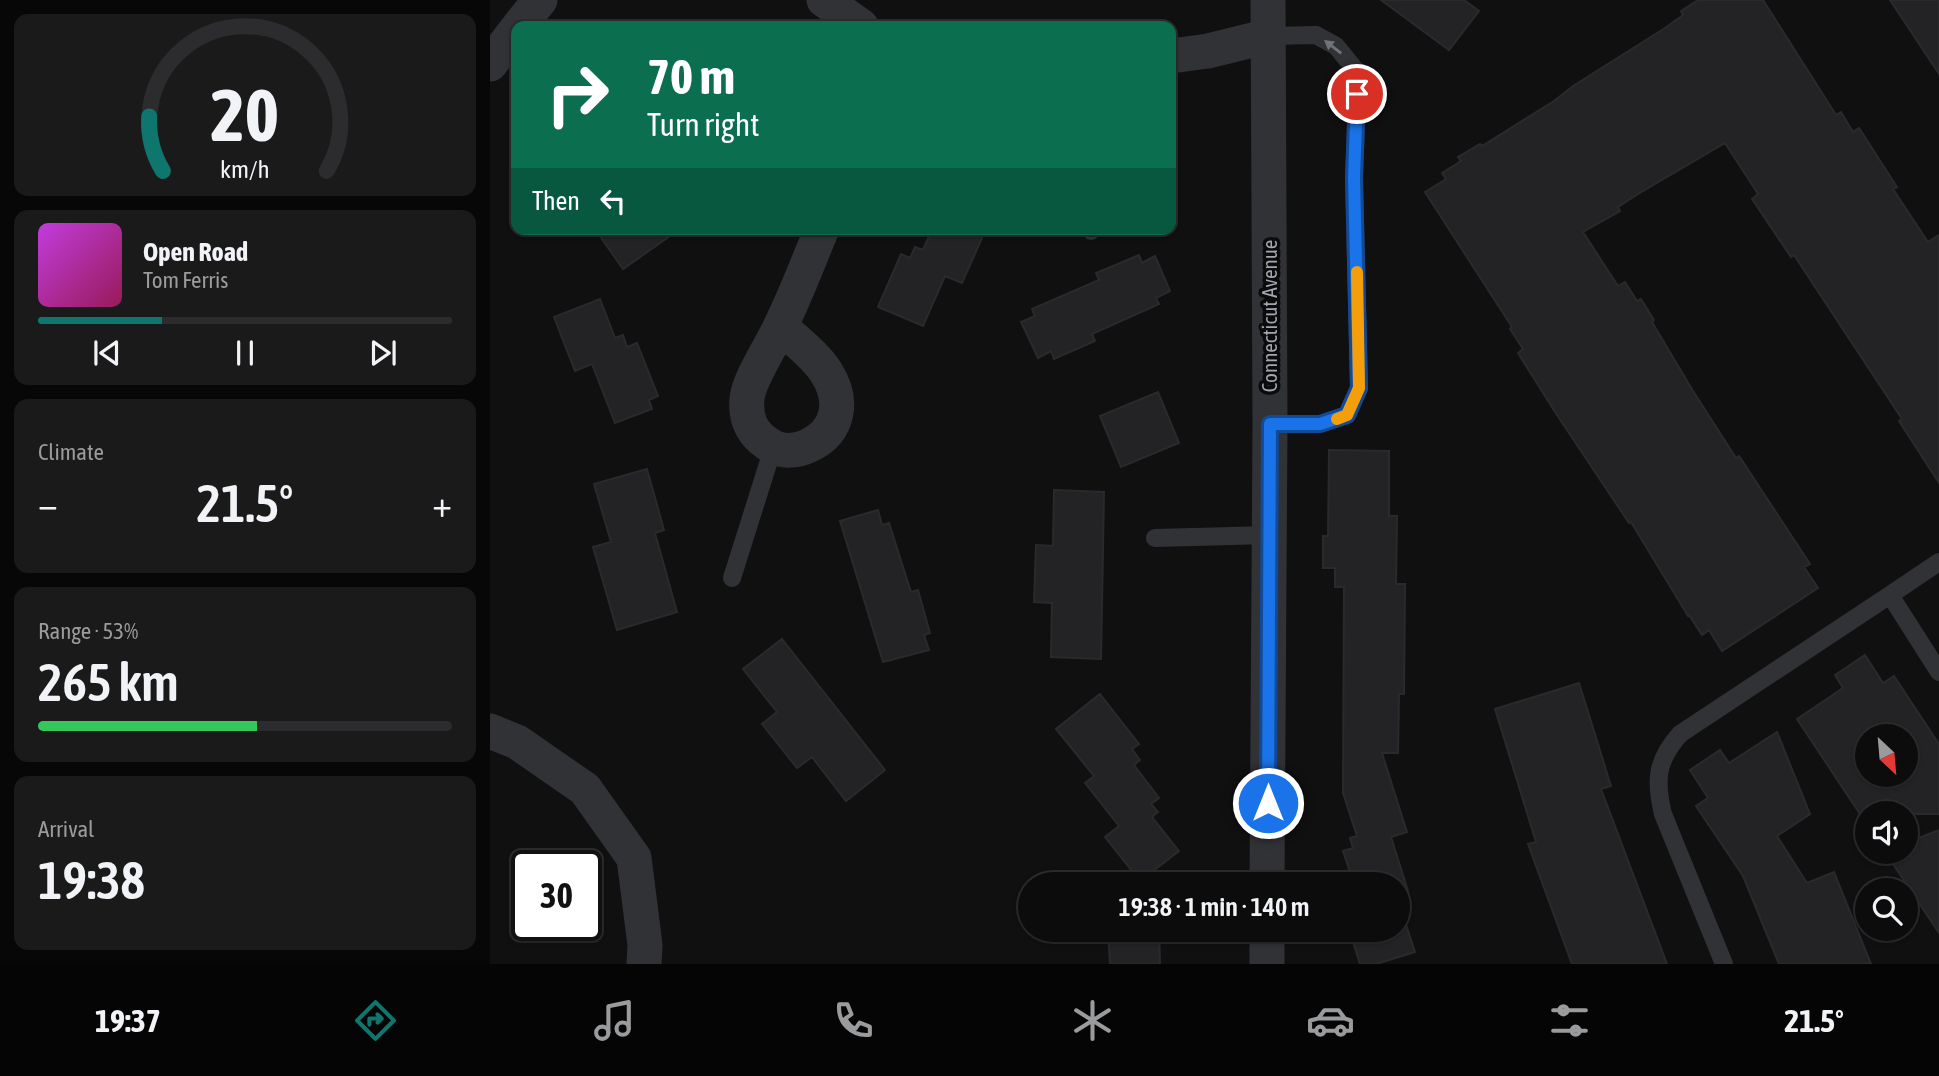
<!DOCTYPE html>
<html lang="en">
<head>
<meta charset="utf-8">
<style>
  body { margin:0; font-family:"Asap Condensed",sans-serif; background:#1a1a1b; color:#f1f3f6; height:100vh; display:flex; flex-direction:column; font-size:26px; white-space:nowrap }
  * { box-sizing:border-box; margin:0 }
  p { font-size:23px; color:#9a9b9d }
  .icon { flex:none; width:38px; height:38px; fill:none; stroke:currentColor; stroke-width:2; stroke-linecap:round; stroke-linejoin:round }
  .map { position:relative; flex:1; overflow:hidden }
  .details { display:flex; flex-direction:column; gap:14px; padding:14px; background:#070707; width:490px }
  .details>* { flex:none }
  .banner { position:absolute; left:21px; top:21px; width:665px; height:214px; border-radius:14px; box-shadow:0 2px 5px #0004,0 0 0 2px #2c2c2e; background:#0b6e4f; color:#fff; overflow:hidden }
  .needle { width:46px; rotate:154deg }
  .buttons { position:absolute; left:1365px; top:724px; display:grid; gap:14px }
  .buttons a { display:grid; place-items:center; width:63px; height:63px; border-radius:50%; background:#0c0c0d; box-shadow:0 2px 5px #0004,0 0 0 2px #2c2c2e; font-size:35px }
  .speed { position:absolute; left:21px; top:850px; display:flex; gap:14px; font-size:35px; font-weight:700; text-align:center }
  .speed>* { display:grid; place-content:center; width:91px; height:91px; border-radius:50%; background:#0c0c0d; box-shadow:0 2px 5px #0004,0 0 0 2px #2c2c2e; line-height:1 }
  .speed .limit { border:4px solid #111; border-radius:10px; background:#fff; color:#111 }
  .pin { position:absolute; display:grid; place-items:center; width:60px; height:60px; color:#fff; margin:-30px; border:4px solid #fff; border-radius:50%; box-shadow:0 2px 7px #0007 }
  .me { position:absolute; width:77px; margin:-38px; rotate:0deg; stroke-linejoin:round; filter:drop-shadow(0 0 5px #0008) }
  .turn { display:flex; align-items:center; gap:24px; height:147px; padding:0 21px; font-size:32px }
  .turn .icon { width:91px; height:91px; stroke-width:2.5 }
  .turn b { display:block; font-size:49px; line-height:60px }
  .then { display:flex; align-items:center; height:66px; padding:0 21px; background:#0003; gap:14px; font-size:26px }
  .big { font-size:52px; font-weight:600; line-height:1.1 }
  .details .card { flex:1; display:flex; flex-direction:column; justify-content:center; gap:10px; min-width:0; padding:0 24px; border-radius:14px; background:#1a1a1b }
  .details .dial { align-items:center; gap:0 }
  .dial svg { height:182px; overflow:visible; fill:none; stroke:#2c2c2e; stroke-width:7; stroke-linecap:round; text-anchor:middle }
  .dial text { fill:#f1f3f6; stroke:none }
  .song { display:flex; align-items:center; gap:21px }
  .cover { width:84px; height:84px; border-radius:10px; background:linear-gradient(135deg,hsl(290 70% 55%),hsl(330 70% 35%)) }
  .played { height:7px; border-radius:4px; background:linear-gradient(90deg,#0f766e 30%,#2c2c2e 30%) }
  .keys { display:flex; justify-content:space-around; direction:ltr }
  .heat { display:flex; justify-content:space-between; align-items:center; font-size:38px; direction:ltr }
  .charge { height:10px; border-radius:5px; background:linear-gradient(90deg,#34c759 53%,#2c2c2e 0) }
  .trip { position:absolute; left:528px; top:872px; width:392px; height:70px; border-radius:35px; background:#0c0c0d; box-shadow:0 2px 5px #0004,0 0 0 2px #2c2c2e; font-weight:600; line-height:70px; text-align:center }
  .dock { display:flex; height:112px; justify-content:space-around; align-items:center; background:#050505; color:#9a9b9d }
  .dock .icon { width:49px; height:49px }
  .dock .current { color:#0f766e }
  .dock b { font-size:32px; color:#f1f3f6 }
  main { display:flex; flex:1; min-height:0 }
  .map>svg:first-child { display:block }
  .building { fill:#232325; stroke:#2a2a2d; stroke-width:2; fill-rule:evenodd }
  .lines { fill:none; stroke-linecap:round; stroke-linejoin:round }
  .service { stroke:#313236; stroke-width:18 }
  .minor { stroke:#313236; stroke-width:35 }
  .oneway { fill:#707379 }
  .route-casing { stroke:#114b97; stroke-width:18 }
  .route { stroke:#1a73e8; stroke-width:12 }
  .slow { stroke:#f59e0b; stroke-width:12 }
  .labels { text-anchor:middle; stroke-width:7; stroke-linejoin:round; paint-order:stroke }
  .street-label { font-size:21px; fill:#a3a8b0; stroke:#0b0b0c }
</style>
</head>
<body>
<main>
<section class="details">
<div class="card dial"><svg viewBox="0 0 100 80">
<path d="M14 69A42 42 0 1 1 86 69"/>
<path d="M14 69A42 42 0 0 1 8 45" stroke="#0f766e"/>
<text x="50" y="56" font-size="32" font-weight="700">20</text>
<text x="50" y="72" font-size="11">km/h</text>
</svg></div>
<div class="card">
<div class="song"><i class="cover"></i><div><b>Open Road</b><p>Tom Ferris</p></div></div>
<div class="played"></div>
<div class="keys"><svg class="icon" aria-label="previous" viewBox="0 0 24 24"><path d="M18 5L8 12l10 7zM5 5v14"/></svg><svg class="icon" aria-label="pause" viewBox="0 0 24 24"><path d="M8 5v14M16 5v14"/></svg><svg class="icon" aria-label="next" viewBox="0 0 24 24"><path d="M6 5l10 7-10 7zM19 5v14"/></svg></div>
</div>
<div class="card"><p>Climate</p>
<div class="heat"><a>−</a><b class="big">21.5°</b><a>+</a></div>
</div>
<div class="card"><p>Range · 53%</p><b class="big">265 km</b><div class="charge"></div></div>
<div class="card"><p>Arrival</p><b class="big">19:38</b></div>
</section>
<div class="map">
<svg width="1449" height="964" viewBox="0 0 1449 964">
  <rect width="100%" height="100%" fill="#101011"/>
  <path class="building" d="M891 0H974L989 11 959 50Z
    M1208 0H1273L1346 115 1351 112 1363 132 1369 128 1407 187 1403 189 1438 242 1449 235V483L1409 421 1412 419 1304 255 1301 257 1262 199 1268 194 1235 143 1148 194 1128 207 1130 211 1093 232 1128 286 1135 282 1147 301 1151 299 1164 320 1162 322 1203 391 1246 458 1249 456 1320 564 1314 567 1328 588 1232 651 1219 630 1212 635 1199 615 1198 616 1141 522 1139 523 1065 412 1028 353 1033 349 1020 329 1022 327 935 192 956 179 952 173 971 161 968 157 990 144 992 146 1064 101 1083 86 1175 28 1193 15 1191 11Z
    M1400 0H1449V74Z
    M105 229H190L133 269Z
    M442 229H496L472 283 455 276 433 326 388 307 411 254 420 258 425 247 433 250Z
    M649 255 652 263 665 256 680 291 666 298 669 304 602 334 605 341 564 359 561 351 548 358 531 322 545 316 542 309 609 280 606 273Z
    M110 299 125 338 133 335 137 347 147 343 168 396 159 400 162 409 125 423 102 364 85 371 64 317Z
    M668 392 689 443 631 467 610 416Z
    M839 450 899 451V516H907L906 584H915L914 694H909L908 753H892L917 832 901 837 918 891 908 895V884H864L853 851 863 848 860 838 867 836 853 793 854 587H845V568H833V536H838Z
    M157 469 174 530 165 533 187 612 127 630 103 547 121 542 104 484Z
    M564 490 614 492 611 659 561 657 562 603 544 602 546 545 563 546Z
    M388 510 392 525 399 523 421 592 428 590 440 633 434 635 439 650 393 662 350 521Z
    M292 639 395 770 356 801 322 757 307 768 272 724 287 712 253 669Z
    M1375 655 1393 683 1404 676 1449 744V814H1370L1307 719 1353 688 1345 675ZM1377 737H1416V775H1377Z
    M1089 683 1121 786 1111 789 1177 964H1082L1038 844 1046 842 1005 709Z
    M610 694 649 744 642 749 650 760 644 765 669 798 661 804 668 812 662 817 689 851 650 881 615 837 629 826 595 783 604 776 566 729Z
    M1287 732 1320 814 1287 836 1317 883 1344 872 1381 964H1289L1253 876 1206 806 1218 798 1200 770 1230 750 1239 763Z
    M1449 830V933L1395 852H1416V843Z
    M908 900 925 952 886 964H870L859 929H908Z
    M618 929H669L670 964H620Z"/>
  <g class="lines">
    <path class="service" d="M779 36 826 35 846 46 868 73 864 178 869 388 857 415 830 424H780
      M601 229V231
      M665 538 780 535
      M1449 562 1400 595 1449 672
      M242 578 283 448
      M1234 964 1173 814C1165 781 1166 761 1190 734L1400 595"/>
    <path class="minor" d="M334 0 371 26
      M29 26 50 0
      M681 56 718 51 779 36
      M0 64 26 30
      M291 327C306 341 325 355 336 372 354 400 350 431 318 446 305 452 290 452 278 444 262 433 255 420 257 399 258 381 282 345 290 327 306 295 318 262 332 229
      M0 731 27 742 95 789 144 858 155 945 154 964
      M777 884 780 424 778 0
      M777 964V929"/>
  </g>
  <defs><path id="oneway-solid" d="M-6-.8H1V-3.2L6.5 0L1 3.2V.8H-6Z" transform="scale(1.75)"/></defs>
  <use class="oneway" href="#oneway-solid" transform="translate(843 47) rotate(-142)"/>
  <g class="lines">
    <g class="route-casing">
      <path id="route" d="M778 803 780 424H830L857 415 869 388 864 178 867 94"/>
    </g>
    <use href="#route" class="route"/>
    <path class="slow" d="M847 419 857 415 869 388 867 272"/>
  </g>
  <g class="labels">
    <g class="street-label">
      <text transform="translate(780 316) rotate(-90)" y="7">Connecticut Avenue</text>
    </g>
  </g>
</svg>
<div class="buttons">
<a><svg class="needle" viewBox="-14 -14 28 28"><path d="M0-13l5 13h-10z" fill="#e53935"/><path d="M0 13l5-13h-10z" fill="#9a9b9d"/></svg></a>
<a><svg class="icon" aria-label="sound" viewBox="0 0 24 24"><path d="M4 9h4l5-4v14l-5-4H4zM17 9q2 3 0 6"/></svg></a>
<a><svg class="icon" aria-label="search" viewBox="0 0 24 24"><circle cx="10" cy="10" r="6"/><path d="M15 15l6 6"/></svg></a>
</div>
<div class="speed"><div class="limit">30</div></div>
<div class="pin" style="left:867px;top:94px;background:#d93025"><svg class="icon" aria-label="arrive" viewBox="0 0 24 24"><path d="M6 21V4h12l-3 4 3 4H6"/></svg></div>
<svg class="me" style="left:778px;top:803px" viewBox="-20 -20 40 40"><circle r="17" fill="#1a73e8" stroke="#fff" stroke-width="3"/><path d="M0-11L8 9 0 5-8 9z" fill="#fff"/></svg>
<div class="trip">19:38 · 1 min · 140 m</div>
<div class="banner">
<div class="turn"><svg class="icon" aria-label="right" viewBox="0 0 24 24"><path d="M7 20v-9h11M14 6l5 5-5 5"/></svg><div><b>70 m</b>Turn right</div></div>
<div class="then">Then<svg class="icon" aria-label="left" viewBox="0 0 24 24"><path d="M17 20v-9H6M10 6l-5 5 5 5"/></svg></div>
</div>
</div>
</main>
<nav class="dock">
<b>19:37</b>
<svg class="icon current" aria-label="directions" viewBox="0 0 24 24"><path d="M12 3l9 9-9 9-9-9zM9 14v-3h6M13 9l2 2-2 2"/></svg>
<svg class="icon" aria-label="music" viewBox="0 0 24 24"><path d="M9 18V5l10-2v13"/><circle cx="6" cy="18" r="3"/><circle cx="16" cy="16" r="3"/></svg>
<svg class="icon" aria-label="phone" viewBox="0 0 24 24"><path d="M5 4h4l2 5-3 2q2 4 5 5l2-3 5 2v4C11 20 4 13 5 4z"/></svg>
<svg class="icon" aria-label="climate" viewBox="0 0 24 24"><path d="M12 3v18M4 7l16 10M4 17L20 7"/></svg>
<svg class="icon" aria-label="car" viewBox="0 0 24 24"><path d="M5 17H2v-5l4-1 3-4h7l3 4 3 1v5h-3M9 17h6M6 11h13"/><circle cx="7" cy="17" r="2"/><circle cx="17" cy="17" r="2"/></svg>
<svg class="icon" aria-label="filters" viewBox="0 0 24 24"><path d="M4 7h16M4 17h16"/><circle cx="9" cy="7" r="2"/><circle cx="15" cy="17" r="2"/></svg>
<b>21.5°</b>
</nav>
</body>
</html>
